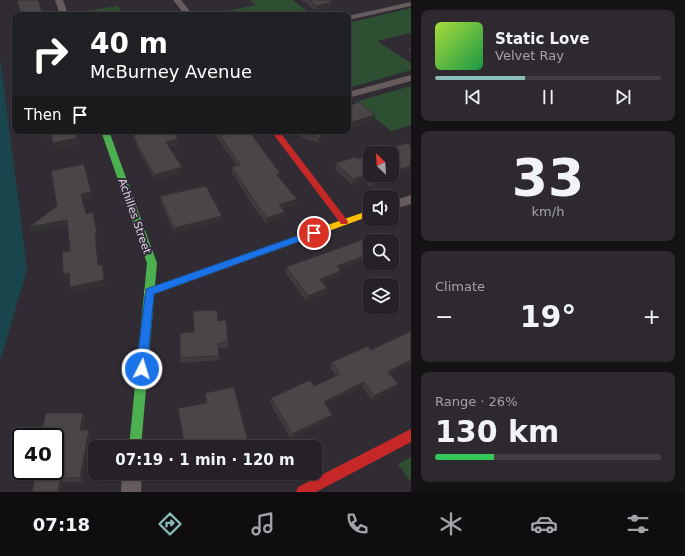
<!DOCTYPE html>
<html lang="en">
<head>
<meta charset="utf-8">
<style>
  body { margin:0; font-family:"DejaVu Sans",sans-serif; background:#2d292f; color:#f1f3f6; height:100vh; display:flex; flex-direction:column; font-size:15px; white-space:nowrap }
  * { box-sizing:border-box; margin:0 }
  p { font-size:13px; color:#a3a3a7 }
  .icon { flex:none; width:22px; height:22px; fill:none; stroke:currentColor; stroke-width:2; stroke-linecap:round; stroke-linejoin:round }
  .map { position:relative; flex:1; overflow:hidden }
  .sheet { display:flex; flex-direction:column; gap:10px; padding:10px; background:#141215; width:274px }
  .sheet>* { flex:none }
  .banner { position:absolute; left:12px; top:12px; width:339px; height:122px; border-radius:8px; box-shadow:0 1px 3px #0004,0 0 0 1px #423e44; background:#202124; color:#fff; overflow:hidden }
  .needle { width:26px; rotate:335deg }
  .controls { position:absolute; left:363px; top:146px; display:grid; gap:8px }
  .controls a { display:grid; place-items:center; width:36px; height:36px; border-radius:8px; background:#252127; box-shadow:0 1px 3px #0004,0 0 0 1px #423e44; font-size:20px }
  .speed { position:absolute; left:12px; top:428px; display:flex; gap:8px; font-size:20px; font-weight:700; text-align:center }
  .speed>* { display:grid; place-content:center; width:52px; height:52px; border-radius:50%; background:#252127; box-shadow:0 1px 3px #0004,0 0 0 1px #423e44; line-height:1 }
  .speed .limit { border:2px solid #111; border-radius:6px; background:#fff; color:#111 }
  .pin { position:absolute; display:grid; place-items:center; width:34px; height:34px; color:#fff; margin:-17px; border:2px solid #fff; border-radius:50%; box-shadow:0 1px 4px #0007 }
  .me { position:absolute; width:44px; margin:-22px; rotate:5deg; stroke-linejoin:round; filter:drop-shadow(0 0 3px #0008) }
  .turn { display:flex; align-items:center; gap:14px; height:84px; padding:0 12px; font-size:18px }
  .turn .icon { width:52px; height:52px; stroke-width:2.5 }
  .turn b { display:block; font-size:28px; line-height:34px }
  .then { display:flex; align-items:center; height:38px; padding:0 12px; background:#0003; gap:8px; font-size:15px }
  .big { font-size:30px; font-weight:700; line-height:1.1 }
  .sheet .widget { flex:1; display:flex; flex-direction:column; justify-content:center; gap:6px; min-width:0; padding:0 14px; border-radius:8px; background:#2d292f }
  .sheet .dial { align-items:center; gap:0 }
  .dial b { font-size:52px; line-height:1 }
  .song { display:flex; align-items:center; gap:12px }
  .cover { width:48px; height:48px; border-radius:6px; background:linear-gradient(135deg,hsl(80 70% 55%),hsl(140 70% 35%)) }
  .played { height:4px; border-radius:2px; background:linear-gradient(90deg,#8bbbb9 40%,#423e44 40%) }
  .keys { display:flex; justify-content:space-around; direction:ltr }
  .heat { display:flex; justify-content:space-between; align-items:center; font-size:22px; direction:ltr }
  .charge { height:6px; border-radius:3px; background:linear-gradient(90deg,#34c759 26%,#423e44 0) }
  .trip { position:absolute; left:88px; top:440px; width:234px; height:40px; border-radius:8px; background:#252127; box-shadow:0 1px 3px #0004,0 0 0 1px #423e44; font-weight:700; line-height:40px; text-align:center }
  .tab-bar { display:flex; height:64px; justify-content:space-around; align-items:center; background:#0f0d10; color:#a3a3a7 }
  .tab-bar .icon { width:28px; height:28px }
  .tab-bar .active { color:#8bbbb9 }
  .tab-bar b { font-size:18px; color:#f1f3f6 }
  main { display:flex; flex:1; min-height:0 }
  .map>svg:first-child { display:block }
  .green { fill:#2e4f32 }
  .water { fill:#19464d }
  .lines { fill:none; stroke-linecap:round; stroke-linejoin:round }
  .street { fill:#665c5e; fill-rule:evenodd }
  .fast { fill:#4caf50; fill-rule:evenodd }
  .slow { fill:#ffc107; fill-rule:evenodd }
  .jam { fill:#c62828; fill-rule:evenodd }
  .wall { fill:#403c3e }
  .shaded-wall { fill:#343132 }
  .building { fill:#4a4648; stroke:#343132 }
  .route { fill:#1a73e8; stroke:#114b97 }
  .labels { text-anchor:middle; stroke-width:4; stroke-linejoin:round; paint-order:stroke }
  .street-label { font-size:11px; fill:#ded8e2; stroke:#322938 }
</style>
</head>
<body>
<main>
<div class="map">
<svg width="411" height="492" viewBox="0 0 411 492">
  <rect width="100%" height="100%" fill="#312c34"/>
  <path class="green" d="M250 0H293L312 15H207L256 5Z
    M118 6 122 15H74V13Z
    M411 8V33L377 41 411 63V70L348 88V23Z
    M411 86V125L391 131 355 102Z
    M411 457V482L398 464Z"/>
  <path class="water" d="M0 57 27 269 0 362Z"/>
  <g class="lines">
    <path class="street" d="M55 0H63L68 15H60Z
      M173 0H181L193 15H185Z
      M411 2V6L348 20V16Z
      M411 75V81L348 98V92Z
      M411 195V204L392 210V201Z
      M122 473H142L141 492H121Z"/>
    <path class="fast" d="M101 131H109L157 263 141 447H129L147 263Z"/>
    <path class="slow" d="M370 210V216L152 295 149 296 146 295 144 292 146 289Z"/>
    <path class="jam" d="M271 131H279L347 220 348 222 347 224H341Z
      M411 429V442L316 492H296L298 487Z"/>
  </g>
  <path class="wall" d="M301 0H329L332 7 316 10Z
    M411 46V53L409 51Z
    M348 106 375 115 373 121 350 128 348 126Z
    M131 131H174L178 145 169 147 182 167V173L155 180 140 153Z
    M213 131H249L280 173 279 178 297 199 296 204 282 209 285 212 284 217 266 223 253 206 232 172V167L237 166Z
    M300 131H329L318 143 299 136Z
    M411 145V170L389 178 388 181 371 187 364 181 352 185 335 169 336 163 356 159Z
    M160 196 222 216V221L174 233 161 202Z
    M286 267 340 269 341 271 340 276 323 283 326 293 306 301 285 272Z
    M218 321 228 342V347L219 348V360L180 363V358L194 332Z
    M371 350 411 364 390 374 398 384 395 389 372 400 362 387 326 404 332 415 330 419 291 439 270 402 271 398 314 386 336 376 330 367 332 362Z
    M205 393 248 442 247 446 241 447H184L178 408 206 403 205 397Z
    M83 413 85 418 83 430 91 434 82 482 14 481 11 477 21 471Z"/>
  <path class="shaded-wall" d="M333 2 332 7 316 10 317 6Z
    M375 115 373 121 350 128 352 122Z
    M325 131H329L318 143 319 138Z
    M50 132 51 137 43 139 41 133Z
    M77 138 78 144 54 149 53 143Z
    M178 139V145L166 147V142Z
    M411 162V170L389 178 388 181 371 187 373 182 387 175H392V172Z
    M182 167V173L155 180 154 175Z
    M280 173 279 178 276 174Z
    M366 175 364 181 352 185 353 179Z
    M91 192 92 197 83 200 81 194Z
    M297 199 296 204 278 210 279 205Z
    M93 212 98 238 96 239 99 271 98 265 95 233Z
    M285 212 284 217 266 223 267 218Z
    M222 216V221L174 233V228Z
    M67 220 68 226 31 233 29 227Z
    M370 254V258L335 271 337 266Z
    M102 265 104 270 105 286 71 292 70 287Z
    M341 271 340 276 319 285 320 279Z
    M69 273 70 278 64 279 63 274Z
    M327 288 326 293 306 301 308 296Z
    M411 360V364L385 376 388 372Z
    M364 382 362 387 322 406 324 402Z
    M398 384 395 389 372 400 374 396Z
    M83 413 85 418 82 434 80 430Z
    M332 415 330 419 291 439 292 434Z
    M89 430 91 434 82 482 80 478Z
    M248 442 247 446 241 447H222Z
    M61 478 63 481 62 492H58Z"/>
  <path class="building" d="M17 0H38L43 15H21Z
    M309 0H329L333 2 317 6Z
    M359 102 375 115 352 122 348 119V111H350L348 108V106Z
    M41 131H75L77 138 53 143 50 132 41 133Z
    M132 131H174L178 139 166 142 182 167 154 175 139 148Z
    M217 131H249L280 173 276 174 297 199 279 205 285 212 267 218 254 201 232 167 240 165Z
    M301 131H325L319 138Z
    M407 143 410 145H411V162H410L411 166 392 172V153H375Z
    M370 155V175H388L390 176 373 182 366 175 353 179 336 163 355 157 356 159Z
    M84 164 91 192 81 194 86 214 93 212 97 233H95L98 265H102L104 280 70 287 69 273 63 274 62 252 70 251 67 220 29 227 57 206 51 171Z
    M206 186 222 216 174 228 160 196Z
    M373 236 378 241H370V254L337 266 341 271 320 279 327 288 308 296 286 267Z
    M217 310 218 321 226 320 228 342 218 343 219 356 180 358V333L194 332 193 311Z
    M411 331V360L388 372 398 384 374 396 364 382 324 402 332 415 292 434 271 398 310 380 314 386 340 374 332 362 368 346 371 350Z
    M234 387 248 442 222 447H185L178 408 207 403 205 393Z
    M46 413H83L80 430H89L80 478H61L58 492H32L35 477H11L19 446H21V471H55V437H40Z"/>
  <path class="route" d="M314 230 319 233 317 235 154 294 147 369 146 373 142 374 138 373 136 369 146 289Z"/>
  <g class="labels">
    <g class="street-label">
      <text transform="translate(135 216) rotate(71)" y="4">Achilles Street</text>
    </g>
  </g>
</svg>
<div class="controls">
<a><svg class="needle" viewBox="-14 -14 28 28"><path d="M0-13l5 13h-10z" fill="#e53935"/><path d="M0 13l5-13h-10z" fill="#a3a3a7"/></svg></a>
<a><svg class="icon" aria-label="sound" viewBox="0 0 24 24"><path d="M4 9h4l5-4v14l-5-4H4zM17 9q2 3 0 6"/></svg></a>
<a><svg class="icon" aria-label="search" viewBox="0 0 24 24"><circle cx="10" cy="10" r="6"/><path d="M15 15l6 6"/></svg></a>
<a><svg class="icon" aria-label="layers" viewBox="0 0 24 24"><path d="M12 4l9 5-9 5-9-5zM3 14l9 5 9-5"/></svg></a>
</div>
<div class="speed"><div class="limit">40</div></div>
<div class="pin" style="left:314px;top:233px;background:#d93025"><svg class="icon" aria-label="arrive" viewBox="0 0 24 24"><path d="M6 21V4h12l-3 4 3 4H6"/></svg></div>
<svg class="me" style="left:142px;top:369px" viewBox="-20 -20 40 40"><circle r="17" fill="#1a73e8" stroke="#fff" stroke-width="3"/><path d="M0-11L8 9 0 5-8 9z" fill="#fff"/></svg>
<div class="trip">07:19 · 1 min · 120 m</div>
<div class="banner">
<div class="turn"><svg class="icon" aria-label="right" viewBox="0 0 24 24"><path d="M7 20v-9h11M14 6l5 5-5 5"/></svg><div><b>40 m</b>McBurney Avenue</div></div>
<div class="then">Then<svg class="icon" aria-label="arrive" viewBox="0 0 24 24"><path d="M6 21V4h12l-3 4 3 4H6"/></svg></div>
</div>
</div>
<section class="sheet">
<div class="widget">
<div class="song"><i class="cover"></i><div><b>Static Love</b><p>Velvet Ray</p></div></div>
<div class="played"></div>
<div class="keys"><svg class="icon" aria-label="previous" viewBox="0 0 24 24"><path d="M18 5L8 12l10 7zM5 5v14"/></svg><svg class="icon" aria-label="pause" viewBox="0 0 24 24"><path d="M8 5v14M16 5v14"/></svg><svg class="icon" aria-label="next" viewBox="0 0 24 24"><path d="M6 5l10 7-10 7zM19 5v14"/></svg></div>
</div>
<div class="widget dial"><b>33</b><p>km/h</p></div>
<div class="widget"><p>Climate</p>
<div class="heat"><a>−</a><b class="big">19°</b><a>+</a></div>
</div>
<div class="widget"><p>Range · 26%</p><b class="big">130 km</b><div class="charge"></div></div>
</section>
</main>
<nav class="tab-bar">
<b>07:18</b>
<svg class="icon active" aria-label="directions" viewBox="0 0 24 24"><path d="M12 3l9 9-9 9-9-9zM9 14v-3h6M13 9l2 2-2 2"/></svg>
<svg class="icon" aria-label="music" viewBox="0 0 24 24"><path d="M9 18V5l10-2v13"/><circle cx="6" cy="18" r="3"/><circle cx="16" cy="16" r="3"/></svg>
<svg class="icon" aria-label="phone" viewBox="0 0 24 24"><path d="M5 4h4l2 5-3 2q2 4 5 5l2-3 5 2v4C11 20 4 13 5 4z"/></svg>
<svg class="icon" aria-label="climate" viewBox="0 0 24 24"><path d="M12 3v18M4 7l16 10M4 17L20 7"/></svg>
<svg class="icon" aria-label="car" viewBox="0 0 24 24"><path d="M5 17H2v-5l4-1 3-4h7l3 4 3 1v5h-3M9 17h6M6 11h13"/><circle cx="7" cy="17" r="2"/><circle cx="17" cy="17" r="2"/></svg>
<svg class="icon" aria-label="filters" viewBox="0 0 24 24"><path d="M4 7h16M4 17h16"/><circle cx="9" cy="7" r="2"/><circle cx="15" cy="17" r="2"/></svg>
</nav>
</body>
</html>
